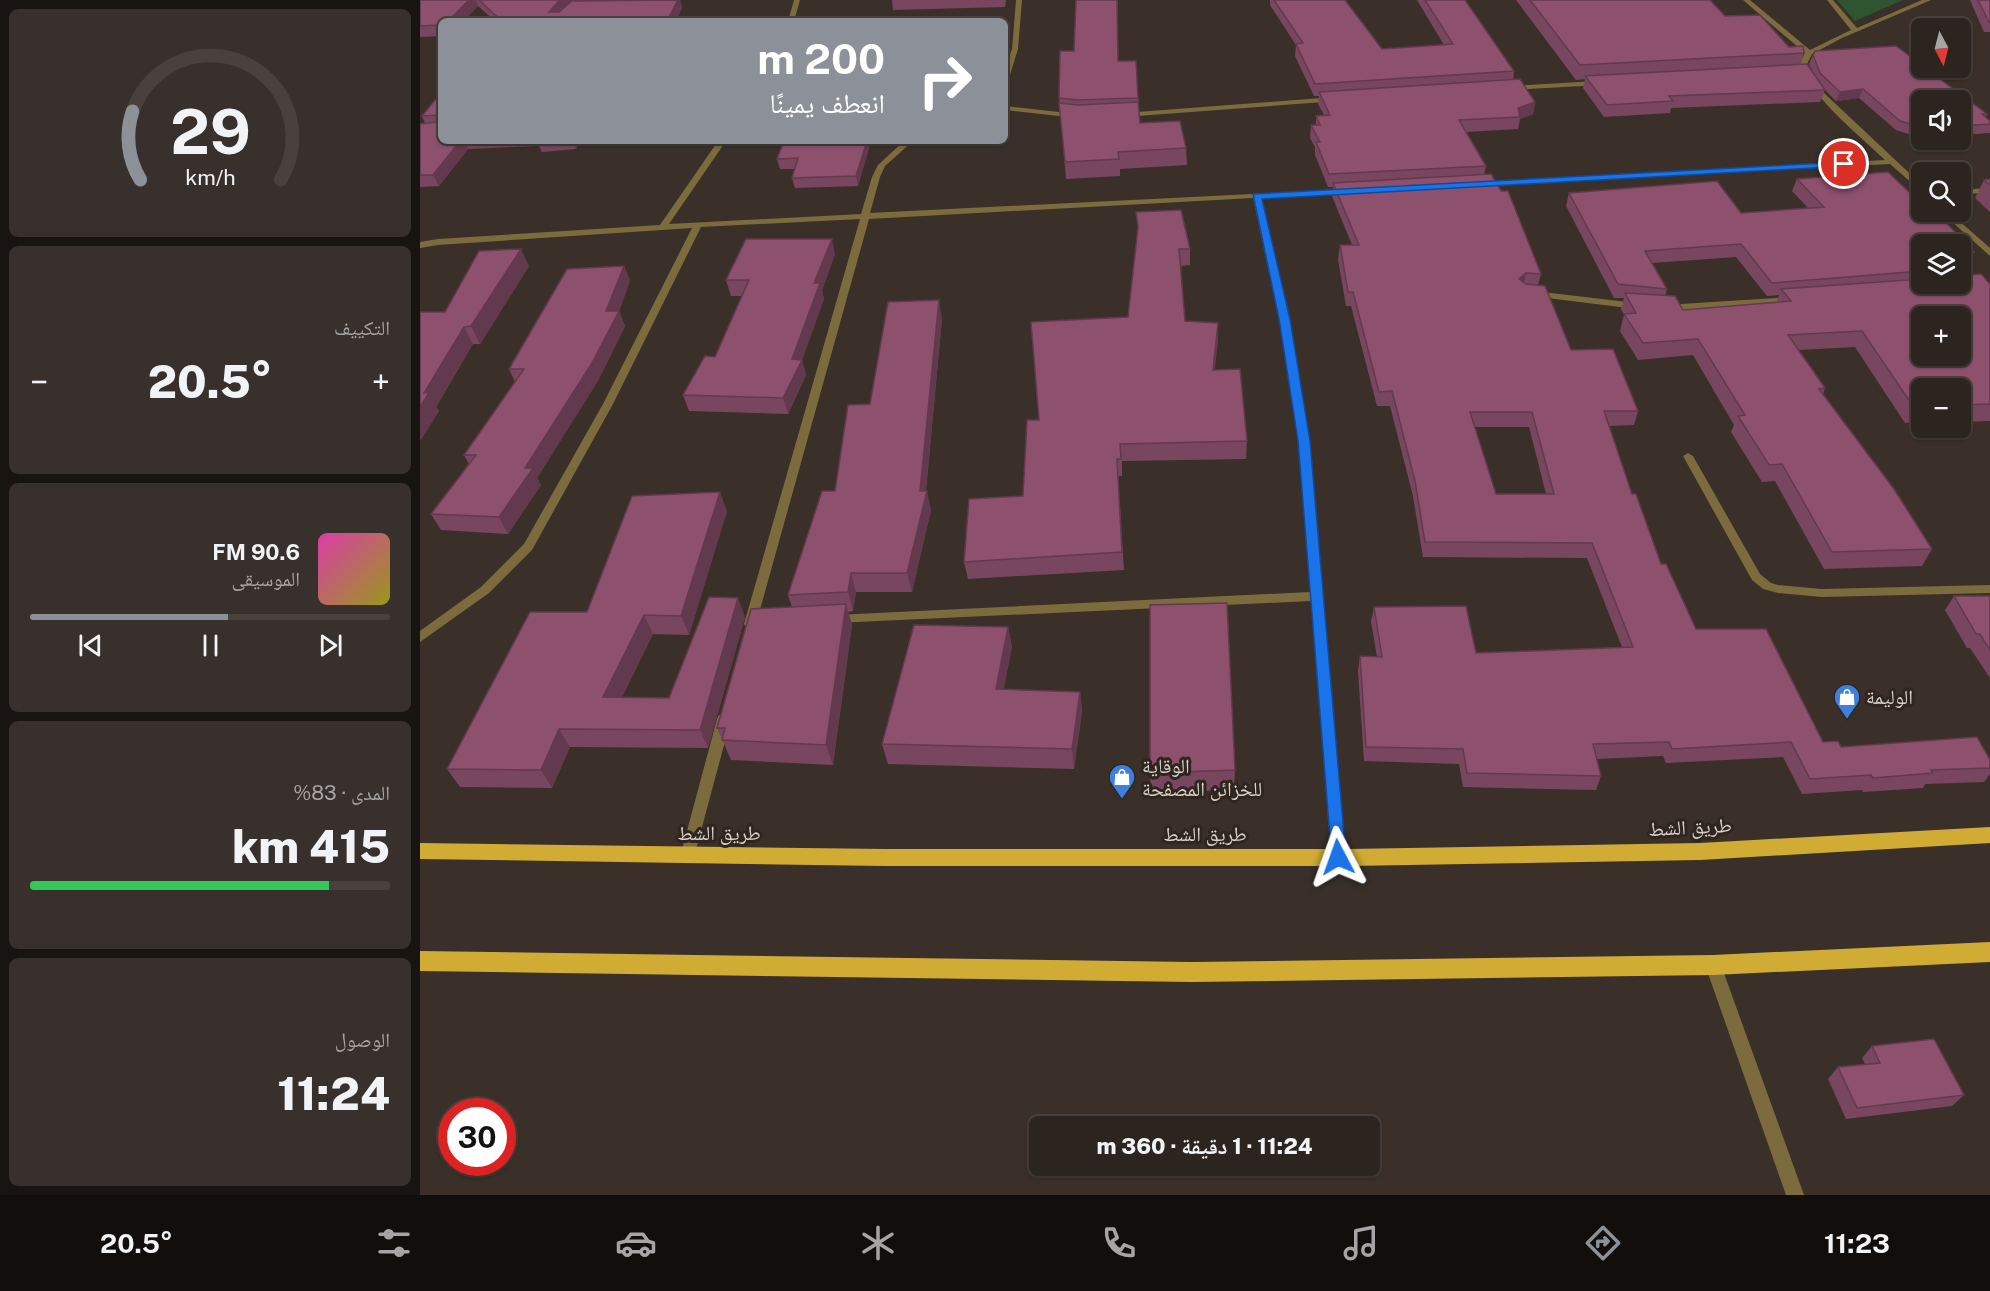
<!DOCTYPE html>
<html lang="ar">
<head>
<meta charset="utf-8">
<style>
  body { margin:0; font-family:"Public Sans","Noto Naskh Arabic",sans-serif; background:#38302c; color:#f1f3f6; direction:rtl; height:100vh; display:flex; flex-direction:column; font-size:22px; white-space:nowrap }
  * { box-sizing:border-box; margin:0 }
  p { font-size:20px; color:#a6a4a4 }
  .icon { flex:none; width:33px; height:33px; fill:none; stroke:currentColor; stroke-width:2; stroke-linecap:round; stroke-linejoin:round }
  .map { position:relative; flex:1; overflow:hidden; direction:ltr }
  .panel { display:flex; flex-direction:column; gap:9px; padding:9px; background:#181411; width:420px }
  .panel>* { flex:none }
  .banner { position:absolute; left:18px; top:18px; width:570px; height:126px; border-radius:9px; box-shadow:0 2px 4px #0004,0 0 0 2px #48413d; direction:rtl; background:#8c9099; color:#fff; overflow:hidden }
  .needle { width:39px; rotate:173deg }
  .tools { position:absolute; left:1491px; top:18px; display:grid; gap:12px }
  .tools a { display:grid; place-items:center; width:60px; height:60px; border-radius:9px; background:#2c241f; box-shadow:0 2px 4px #0004,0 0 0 2px #48413d; font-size:30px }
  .speed { position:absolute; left:18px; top:1098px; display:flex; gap:12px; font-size:30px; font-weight:700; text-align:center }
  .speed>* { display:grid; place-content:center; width:78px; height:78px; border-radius:50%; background:#2c241f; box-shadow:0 2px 4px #0004,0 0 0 2px #48413d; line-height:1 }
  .speed .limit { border:9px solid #d22; background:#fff; color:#111 }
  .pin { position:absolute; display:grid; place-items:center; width:51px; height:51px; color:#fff; margin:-26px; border:3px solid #fff; border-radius:50%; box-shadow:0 2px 6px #0007 }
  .me { position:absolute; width:66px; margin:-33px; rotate:356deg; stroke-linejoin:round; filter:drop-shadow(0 0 4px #0008) }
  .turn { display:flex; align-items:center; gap:21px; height:126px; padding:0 24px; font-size:27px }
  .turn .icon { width:78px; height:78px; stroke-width:2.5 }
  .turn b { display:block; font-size:42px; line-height:51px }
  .big { font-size:45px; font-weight:800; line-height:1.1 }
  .panel .tile { flex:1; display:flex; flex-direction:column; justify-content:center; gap:9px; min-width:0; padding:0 21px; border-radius:9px; background:#38302c }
  .panel .dial { align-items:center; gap:0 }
  .dial svg { height:156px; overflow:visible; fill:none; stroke:#48413d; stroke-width:7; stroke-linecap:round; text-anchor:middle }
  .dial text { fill:#f1f3f6; stroke:none }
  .song { display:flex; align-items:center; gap:18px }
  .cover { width:72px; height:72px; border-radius:9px; background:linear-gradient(135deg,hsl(320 70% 55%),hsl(60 70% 35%)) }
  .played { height:6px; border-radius:3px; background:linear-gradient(90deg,#8c9099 55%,#48413d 55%) }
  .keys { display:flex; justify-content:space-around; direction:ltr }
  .heat { display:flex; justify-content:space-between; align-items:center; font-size:33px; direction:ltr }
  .charge { height:9px; border-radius:4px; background:linear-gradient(90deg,#34c759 83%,#48413d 0) }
  .trip { position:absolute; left:609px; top:1116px; width:351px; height:60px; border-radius:9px; background:#2c241f; box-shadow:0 2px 4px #0004,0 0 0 2px #48413d; font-weight:800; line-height:60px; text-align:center; direction:rtl }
  .tab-bar { display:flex; height:96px; justify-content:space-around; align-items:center; background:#120e0c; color:#a6a4a4 }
  .tab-bar .icon { width:42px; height:42px }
  .tab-bar .selected { color:#8c9099 }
  .tab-bar b { font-size:27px; color:#f1f3f6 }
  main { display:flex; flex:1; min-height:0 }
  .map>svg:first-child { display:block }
  .green { fill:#2e5530 }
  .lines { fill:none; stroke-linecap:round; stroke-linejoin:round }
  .service { fill:#7b6b3d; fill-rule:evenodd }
  .minor { fill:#7b6b3d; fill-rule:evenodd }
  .trunk { fill:#d1ac35; fill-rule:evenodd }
  .wall { fill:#79465f; fill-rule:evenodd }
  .shaded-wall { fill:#63394d }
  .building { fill:#8d516e; stroke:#63394d; stroke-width:1.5; fill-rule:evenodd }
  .route { fill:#1a73e8; stroke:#114b97; stroke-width:1.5 }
  .labels { text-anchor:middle; stroke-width:6; stroke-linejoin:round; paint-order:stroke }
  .poi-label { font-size:20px; fill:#d7d1cc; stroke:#30261f; text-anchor:start }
  .street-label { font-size:20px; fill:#d7d1cc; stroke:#30261f }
</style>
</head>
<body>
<main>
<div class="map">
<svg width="1570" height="1195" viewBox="0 0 1570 1195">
  <rect width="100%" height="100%" fill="#3a3029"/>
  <path class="green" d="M1417 0H1483L1435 21Z"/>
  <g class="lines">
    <path class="service" d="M1293 958 1298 960 1301 965 1384 1195H1366L1285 965 1288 960Z"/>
    <path class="minor" d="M374 0H380L374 21H368Z
      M596 0H602L598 49 589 78 585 80V68L592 49Z
      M1323 0H1330L1390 50 1431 30 1407 0H1413L1437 28 1502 0H1511L1422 38 1392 54 1387 64 1395 83 1404 93 1502 185V192L1470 164 1058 186V182H1061L1465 160C1434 130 1398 104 1379 64L1385 53Z
      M1177 81H1180V85L1090 90 1086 88 1090 86Z
      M914 97 918 99 917 101 704 117 700 115 704 113Z
      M585 106 657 114 661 116 657 118 585 110Z
      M298 141H306L249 224 441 214 452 177 458 165 484 141H493L465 166 460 177 450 213 930 189 931 191 927 193 842 198 869 319 889 440 925 857 923 861 918 863 913 861 911 857 891 601 415 623 409 619 415 615 890 592 879 440 859 319 833 198 449 219 336 624 334 627H326L324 624 440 219 281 227 193 404 112 550 69 593 0 642V631L61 587 104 544 183 404 272 228 18 245 0 248V242L18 239 240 225Z
      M1570 188V192L1540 195V190Z
      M1521 212H1529L1570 248V256Z
      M1114 291 1216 303 1221 306 1216 309 1111 296 1109 294Z
      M1371 297 1376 300 1374 302 1245 311 1240 308 1245 305Z
      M1268 453 1273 456 1340 574 1351 583 1358 585 1402 589 1570 585V593L1402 597 1358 593 1343 589 1332 580 1263 456Z
      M304 714 309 715 311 719 274 857 272 861 267 863 262 861 260 857 297 719 299 715Z"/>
    <path class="trunk" d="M1570 827V843L1280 860 929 866H465L0 859V843L465 849H929L1280 843Z
      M1570 942V962L1293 975 771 982 0 971V951L771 962 1293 955Z"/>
  </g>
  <path class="wall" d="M0 0H260L262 8 256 21H75L58 6 43 21H21V36L0 37Z
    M472 0H586L585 7 473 10Z
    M698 0V61H716L720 123 766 148 767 165 700 169V176L646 179 639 98 654 51Z
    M850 0H925L962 49 1024 45 997 0H1045L1094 71 1093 80 1115 102 1113 114 1100 119 1098 129 1046 132 1066 166 1064 175 1121 274 1118 285 1151 350 1218 411 1214 425 1189 426 1212 494 1241 564 1276 629 1403 742 1421 747 1570 760V774L1564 782 1505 784 1503 788 1443 792 1442 790 1382 794 1363 757 1246 763 1243 756 1177 759 1181 776 1176 790 1043 787 1039 764 944 761 938 671 940 656 957 657 951 622 954 607 1056 653 1202 647 1167 558 1003 557 993 496 970 406H957L931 306H926L918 259 920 245H932L912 196 913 187H908L895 155V147L890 138 891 125H896V116L904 115 898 104 899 96H894L875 56 876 45 850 5ZM1054 427H1109L1126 494H1076Z
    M1096 0H1290L1305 16 1340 15 1369 47 1383 46 1384 53 1380 65 1387 64 1394 74 1389 64 1395 51 1476 46 1502 65V68H1505L1567 114 1566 117 1570 121V133L1540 135V100H1502L1501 138 1476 130 1439 98 1416 101 1404 89 1405 90 1400 102 1251 108 1250 113 1184 117 1163 88 1165 79 1156 80Z
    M1550 0H1570V32H1564Z
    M21 93V141H159L156 149 122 152 119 146 48 149 19 186 0 187V124L5 123 2 116Z
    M451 141 438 186 375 188 372 178 375 169H360L357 159Z
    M1468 172 1489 192 1496 191 1502 197V212H1516L1554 252 1548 265 1550 268 1547 275 1561 274 1570 284V421L1540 422V388H1502V422L1485 423 1435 347 1379 350 1405 388 1403 394 1474 489 1512 549 1502 566 1404 569 1355 481 1342 482 1311 432 1314 425 1273 355 1218 360 1200 331 1204 315 1201 309 1204 298H1194L1146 206 1149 193 1297 181 1321 213 1388 208 1372 191 1377 179ZM1502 244H1540V284H1502ZM1316 257 1347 296 1359 295 1357 302 1263 310 1255 296H1245L1247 289 1232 263ZM1502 316H1540V356H1502Z
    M1570 179V212L1555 198 1564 180Z
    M716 212 770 249V265L761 266 765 321 798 323V340L794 370 827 441 826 459 702 461V476H698L704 570 548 579 544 562 603 496 619 420 708 317 718 232Z
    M415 254 402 290 404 299 382 360 386 375 368 414 269 411 263 395 295 357 322 296H311L306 280Z
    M109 266 60 344H53L16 407 19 411 0 441 25 312Z
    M204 266 210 281 199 311 205 326 179 379 117 478 121 485 88 534 21 530 11 514 49 464 44 455 95 382 89 369Z
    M522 319 506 491 511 510 492 592H436L433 611 428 612 432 625 413 765 311 760 297 728 372 607 368 595 415 491 450 404Z
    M307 511 269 635 233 634 202 697 249 698 325 617 288 748 150 747 132 788 40 787 27 769 167 612Z
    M1534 596H1570V678L1550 648H1547L1525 610Z
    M588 627 592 647 583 689 660 692 662 712 654 769 468 764 462 744Z
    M815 770 814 790 731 792 730 773Z
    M1452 1046 1544 1095 1532 1106 1426 1119 1408 1079 1418 1067 1445 1064 1442 1058Z"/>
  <path class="shaded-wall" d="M49 0H56L58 6 43 21H28Z
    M140 0H161L156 1 134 21 129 12Z
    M258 0H260L262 8 256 21H247Z
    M1443 89 1439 98 1416 101 1420 92Z
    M1115 102 1113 114 1100 119 1098 108Z
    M40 141H44L48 149 19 186 13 175Z
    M153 141H159L156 149Z
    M447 141H451L438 186 436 176Z
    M412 239 415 254 402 290 404 299 382 360 386 375 368 414 363 398 372 359 394 283Z
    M101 249 109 266 60 344 51 326Z
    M204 266 210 281 199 311 205 326 179 379 117 478 121 485 88 534 79 517 186 311Z
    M1106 273 1103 288 1099 279Z
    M519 300 522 319 505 498 507 491 511 510 492 592 487 573 500 491Z
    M798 323V340L793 387V370Z
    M44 327 53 344 16 407 19 411 0 441V407L4 393Z
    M300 492 307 511 269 635 261 616Z
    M431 573 436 592 433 611 428 592Z
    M318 598 325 617 288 748 280 730Z
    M426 604 432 625 413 765 406 745Z
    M224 615 233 634 193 716 183 697Z
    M588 627 592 647 580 709 576 689Z
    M660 692 662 712 654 769 652 749Z
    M139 729 150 747 132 788 121 770Z"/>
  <path class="building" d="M0 0H49L28 21H21V25L0 26Z
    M59 0H140L129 12H139L153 0H155L154 1 258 0 247 21H82Z
    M656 0H697L698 61H716L718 98 658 100 639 98 640 51H654Z
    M854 0H925L962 49 1033 44 1005 0H1045L1094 71 895 84 876 44 883 43Z
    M1110 0H1290L1305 16 1340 15 1369 47 1383 46 1384 53 1160 65Z
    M1558 0H1570V22H1569Z
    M1476 46 1502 65V68H1505L1567 114H1562L1570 121V124L1540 126V100H1502V127L1480 121 1443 89 1420 92 1400 73 1393 55 1395 51Z
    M1387 64 1405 90 1249 96 1253 101 1187 105 1165 76Z
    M1100 79 1115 102 1098 108 1100 117 1039 120 1066 166 909 174 896 142H900L891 125H900L896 116 910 115 899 92Z
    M21 93V141H40L13 175H0V124L17 122V115L2 116Z
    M718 102 720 123 760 121 766 148 698 152 699 159 645 162 639 103 658 105Z
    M364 141H447L436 176 372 178 378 158 357 159Z
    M1468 172 1489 192 1496 191 1502 197V212H1516L1554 252H1540V244H1502V271L1352 283 1321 244 1225 251 1247 289 1198 284 1149 193 1297 181 1321 213 1404 207 1377 179Z
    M1071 174 1081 191H1088L1121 274 1106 273 1099 279 1106 284 1125 286 1151 350 1193 349 1218 411H1184L1212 494H1216L1241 564H1246L1276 629H1346L1403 742 1418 741 1421 747 1557 737 1570 760V768L1511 770 1513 773 1453 778 1451 775 1390 779 1371 742 1252 749 1249 742 1173 744 1181 776 1047 773 1043 749 946 747 940 656 962 657 954 607 1046 606 1056 653 1213 647 1172 543 1005 542 995 481 972 391 959 392 933 292H928L920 245H939L913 183ZM1050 412H1112L1134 494H1076Z
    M1570 179V185L1564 180Z
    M761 210 770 249H759L765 321 798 323 793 370 820 369 827 441 700 444 701 459H697L702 552 544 562 549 499 603 496 607 420H619L611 322 708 317 718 227 716 212Z
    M326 239H412L394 283H400L372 359 382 360 363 398 263 395 285 356 295 357 329 280H306Z
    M101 249 51 326 44 327 4 393H9L0 407V312H25L59 251Z
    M1540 257 1550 268H1540Z
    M204 266 186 311H199L172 363 105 468H113L79 517 11 514 56 455H44L104 369H89L147 269Z
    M1561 274 1570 284V404L1540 405V388H1502V406H1493L1442 331 1368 335 1405 388 1399 389 1474 489 1512 549 1412 552 1362 464 1349 465 1318 416 1325 415 1278 339 1223 343 1204 314 1216 313 1205 293 1255 296 1263 310 1371 301 1361 289 1502 279V284H1540V276ZM1502 316H1540V356H1502Z
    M519 300 500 491H507L487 573H431L428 592 368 595 402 491H415L428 405 450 404 468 302Z
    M300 492 261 616 224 615 183 697 249 698 289 597 318 598 280 730 139 729 121 770 27 769 110 612H167L212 496Z
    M1534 596H1570V650L1560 634H1556Z
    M807 603 815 770 730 773V605Z
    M426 604 406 745 302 740 305 728H297L331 609Z
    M494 625 588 627 576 689 660 692 652 749 462 744Z
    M1514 1039 1544 1095 1437 1108 1418 1067 1460 1063 1452 1046Z"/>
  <path class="route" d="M1424 162 1428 164 1427 166 842 199 870 319 890 441 926 857 923 862H912L878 441 859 319 833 194Z"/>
  <defs>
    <g id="shop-pin" transform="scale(1.35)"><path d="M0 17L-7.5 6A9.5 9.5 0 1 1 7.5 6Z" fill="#3f7fe0" stroke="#30261f"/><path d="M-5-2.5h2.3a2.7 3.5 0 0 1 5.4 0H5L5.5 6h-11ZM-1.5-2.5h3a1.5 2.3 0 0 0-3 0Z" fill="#fff"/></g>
  </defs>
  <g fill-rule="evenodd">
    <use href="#shop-pin" x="1427" y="697"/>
    <use href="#shop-pin" x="702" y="777"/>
  </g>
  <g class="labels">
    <g class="poi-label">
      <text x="1446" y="704">الوليمة</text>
      <text x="722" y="773">الوقاية<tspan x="722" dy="23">للخزائن المصفحة</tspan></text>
    </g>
    <g class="street-label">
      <text transform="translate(1270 827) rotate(-3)" y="7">طريق الشط</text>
      <text x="299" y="840">طريق الشط</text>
      <text x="785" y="841">طريق الشط</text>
    </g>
  </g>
</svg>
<div class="tools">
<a><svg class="needle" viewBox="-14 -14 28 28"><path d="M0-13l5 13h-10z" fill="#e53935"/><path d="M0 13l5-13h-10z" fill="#a6a4a4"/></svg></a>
<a><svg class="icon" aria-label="sound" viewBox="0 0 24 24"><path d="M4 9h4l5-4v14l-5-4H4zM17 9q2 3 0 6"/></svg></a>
<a><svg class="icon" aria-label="search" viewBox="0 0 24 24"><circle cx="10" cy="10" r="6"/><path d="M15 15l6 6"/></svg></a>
<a><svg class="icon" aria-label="layers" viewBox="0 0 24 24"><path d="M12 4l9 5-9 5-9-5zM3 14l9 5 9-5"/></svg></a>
<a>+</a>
<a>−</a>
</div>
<div class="speed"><div class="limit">30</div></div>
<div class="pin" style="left:1424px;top:164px;background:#d93025"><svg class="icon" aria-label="arrive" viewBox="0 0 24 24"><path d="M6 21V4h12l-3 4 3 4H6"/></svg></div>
<svg class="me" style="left:918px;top:857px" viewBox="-20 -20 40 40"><path d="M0-17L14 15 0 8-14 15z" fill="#1a73e8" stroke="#fff" stroke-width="4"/></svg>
<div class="trip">11:24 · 1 دقيقة · 360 m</div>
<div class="banner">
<div class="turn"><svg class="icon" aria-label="right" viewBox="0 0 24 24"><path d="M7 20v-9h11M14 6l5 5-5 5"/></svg><div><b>200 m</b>انعطف يمينًا</div></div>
</div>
</div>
<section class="panel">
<div class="tile dial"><svg viewBox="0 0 100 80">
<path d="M14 69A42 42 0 1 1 86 69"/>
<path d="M14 69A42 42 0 0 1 10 34" stroke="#8c9099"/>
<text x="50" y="56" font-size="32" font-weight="700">29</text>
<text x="50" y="72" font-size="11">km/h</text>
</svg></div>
<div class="tile"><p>التكييف</p>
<div class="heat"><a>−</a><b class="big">20.5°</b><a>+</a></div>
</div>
<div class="tile">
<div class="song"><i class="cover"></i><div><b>90.6 FM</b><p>الموسيقى</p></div></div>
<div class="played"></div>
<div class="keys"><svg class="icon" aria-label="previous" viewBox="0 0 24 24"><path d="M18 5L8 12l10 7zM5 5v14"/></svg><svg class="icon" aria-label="pause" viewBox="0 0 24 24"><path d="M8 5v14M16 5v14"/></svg><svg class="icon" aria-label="next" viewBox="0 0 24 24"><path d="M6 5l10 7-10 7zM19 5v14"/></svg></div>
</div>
<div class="tile"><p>المدى · 83%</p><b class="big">415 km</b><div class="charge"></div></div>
<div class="tile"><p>الوصول</p><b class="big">11:24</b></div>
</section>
</main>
<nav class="tab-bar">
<b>11:23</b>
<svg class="icon selected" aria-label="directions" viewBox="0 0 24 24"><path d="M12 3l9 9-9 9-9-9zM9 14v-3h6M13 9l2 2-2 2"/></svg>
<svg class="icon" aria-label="music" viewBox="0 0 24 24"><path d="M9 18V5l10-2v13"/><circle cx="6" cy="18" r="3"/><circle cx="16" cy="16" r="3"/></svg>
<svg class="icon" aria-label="phone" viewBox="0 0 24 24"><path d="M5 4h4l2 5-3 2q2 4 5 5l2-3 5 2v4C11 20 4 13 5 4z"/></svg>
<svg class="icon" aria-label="climate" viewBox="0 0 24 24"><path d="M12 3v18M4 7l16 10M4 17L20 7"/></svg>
<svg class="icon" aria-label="car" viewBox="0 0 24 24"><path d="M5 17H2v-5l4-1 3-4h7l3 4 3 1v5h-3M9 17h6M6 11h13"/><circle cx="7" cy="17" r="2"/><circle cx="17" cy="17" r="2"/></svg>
<svg class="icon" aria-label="filters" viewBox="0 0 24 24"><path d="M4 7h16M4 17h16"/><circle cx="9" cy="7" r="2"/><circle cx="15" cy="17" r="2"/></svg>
<b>20.5°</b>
</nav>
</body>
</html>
